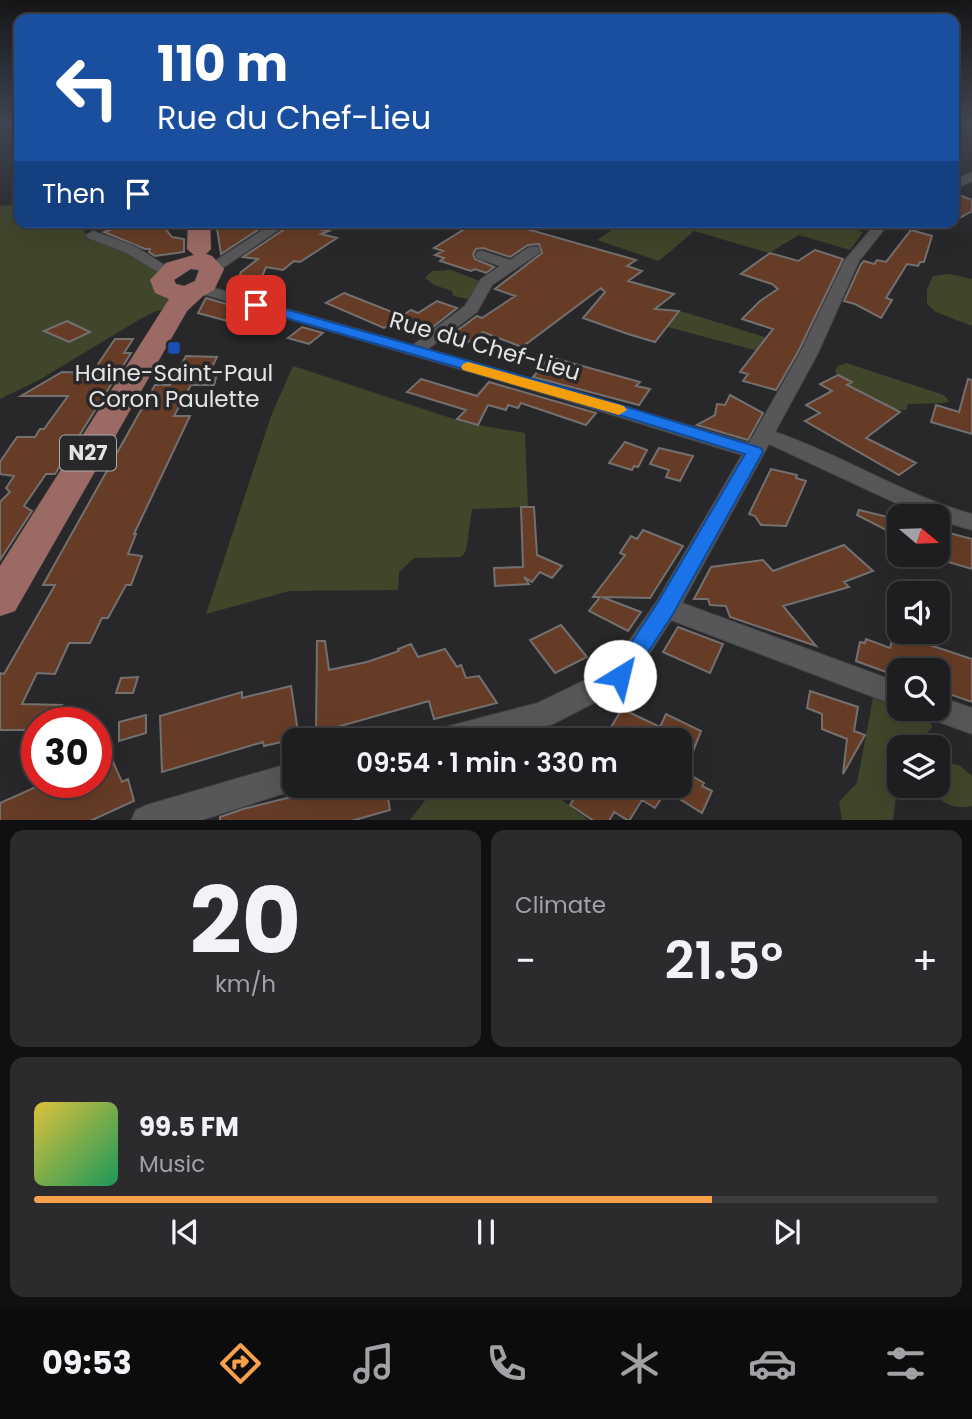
<!DOCTYPE html>
<html lang="en">
<head>
<meta charset="utf-8">
<style>
  body { margin:0; font-family:Poppins,sans-serif; background:#2b2b2d; color:#f1f3f6; height:100vh; display:flex; flex-direction:column; font-size:26px; white-space:nowrap }
  * { box-sizing:border-box; margin:0 }
  p { font-size:23px; color:#a1a2a5 }
  .icon { flex:none; width:38px; height:38px; fill:none; stroke:currentColor; stroke-width:2; stroke-linecap:round; stroke-linejoin:round }
  .map { position:relative; height:820px; overflow:hidden }
  .sheet { display:flex; flex-direction:column; gap:10px; padding:10px; background:#101012; flex:1 }
  .sheet>* { flex:none }
  .banner { position:absolute; left:14px; top:14px; width:945px; height:214px; border-radius:14px; box-shadow:0 7px 28px #0002,0 0 0 2px #3c3c3e; background:#1a4fa0; color:#fff; overflow:hidden }
  .needle { width:46px; rotate:109deg }
  .buttons { position:absolute; left:887px; top:504px; display:grid; gap:14px }
  .buttons a { display:grid; place-items:center; width:63px; height:63px; border-radius:14px; background:#1e1e20; box-shadow:0 7px 28px #0002,0 0 0 2px #3c3c3e; font-size:35px }
  .speed { position:absolute; left:21px; top:707px; display:flex; gap:14px; font-size:35px; font-weight:700; text-align:center }
  .speed>* { display:grid; place-content:center; width:91px; height:91px; border-radius:50%; background:#1e1e20; box-shadow:0 7px 28px #0002,0 0 0 2px #3c3c3e; line-height:1 }
  .speed .limit { border:10px solid #d22; background:#fff; color:#111 }
  .pin { position:absolute; display:grid; place-items:center; width:60px; height:60px; color:#fff; margin:-30px; border-radius:14px; box-shadow:0 4px 10px #0006 }
  .me { position:absolute; width:77px; margin:-38px; rotate:36deg; stroke-linejoin:round; filter:drop-shadow(0 0 5px #0008) }
  .turn { display:flex; align-items:center; gap:24px; height:147px; padding:0 28px; font-size:32px }
  .turn .icon { width:91px; height:91px; stroke-width:2.5 }
  .turn b { display:block; font-size:49px; line-height:60px }
  .then { display:flex; align-items:center; height:66px; padding:0 28px; background:#0003; gap:14px; font-size:26px }
  .big { font-size:52px; font-weight:600; line-height:1.1 }
  .sheet .card { flex:1; display:flex; flex-direction:column; justify-content:center; gap:10px; min-width:0; padding:0 24px; border-radius:14px; background:#2b2b2d }
  .sheet .dial { align-items:center; gap:0 }
  .dial b { font-size:91px; line-height:1 }
  .song { display:flex; align-items:center; gap:21px }
  .cover { width:84px; height:84px; border-radius:10px; background:linear-gradient(135deg,hsl(50 70% 55%),hsl(150 70% 35%)) }
  .played { height:7px; border-radius:4px; background:linear-gradient(90deg,#f9a04c 75%,#3c3c3e 75%) }
  .keys { display:flex; justify-content:space-around; direction:ltr }
  .heat { display:flex; justify-content:space-between; align-items:center; font-size:38px; direction:ltr }
  .sheet .tiles { flex:1; display:grid; gap:10px; grid-template-columns:1fr 1fr }
  .card:last-child { grid-column:span 2 }
  .trip { position:absolute; left:282px; top:728px; width:410px; height:70px; border-radius:14px; background:#1e1e20; box-shadow:0 7px 28px #0002,0 0 0 2px #3c3c3e; font-weight:600; line-height:70px; text-align:center }
  .dock { display:flex; height:112px; justify-content:space-around; align-items:center; background:#0c0c0d; color:#a1a2a5 }
  .dock .icon { width:49px; height:49px }
  .dock .active { color:#f9a04c }
  .dock b { font-size:32px; color:#f1f3f6 }
  .map>svg:first-child { display:block }
  .green { fill:#40462a }
  .building { fill:#663c26; stroke:#73706f; stroke-width:2 }
  .lines { fill:none; stroke-linecap:round; stroke-linejoin:round }
  .minor-casing { stroke:#434345; stroke-width:2 }
  .primary-casing { stroke:#434345; stroke-width:1 }
  .minor { fill:#575759; fill-rule:evenodd }
  .primary { fill:#9b6a64; fill-rule:evenodd }
  .route { fill:#1a73e8; stroke:#114b97; stroke-width:2 }
  .slow { fill:#f59e0b }
  .transit-dot { fill:#1a4fb4; stroke:#28282a; stroke-width:2.5 }
  .labels { text-anchor:middle; stroke-width:7; stroke-linejoin:round; paint-order:stroke }
  .shield { fill:#28282a; stroke:#ababac; stroke-width:2 }
  .shield-label { font-size:21px; font-weight:bold; fill:#e3e3e4 }
  .street-label { font-size:23px; fill:#e3e3e4; stroke:#28282a }
  .poi-label { font-size:23px; fill:#e3e3e4; stroke:#28282a }
</style>
</head>
<body>
<div class="map">
<svg width="972" height="821" viewBox="0 0 972 821">
  <rect width="100%" height="100%" fill="#28282a"/>
  <path class="green" d="M19 204V222H83L85 233 161 268 176 307 156 311 142 318 39 380 0 399V206Z
    M624 222H833L863 232 850 250 799 235 769 253 694 231 659 261 597 240Z
    M451 270 480 281 472 300 453 296 452 291 434 285 425 278 432 271Z
    M949 274 972 279V326L936 312 927 304V290L933 276Z
    M663 310 684 312 800 348 793 360 656 324Z
    M846 363 944 395 949 401 944 403 908 404 906 410 890 409 839 382 835 370 838 366Z
    M293 366 466 423 525 433 528 507 472 509 466 551 461 557 414 558 399 572 398 590 289 591 206 614 271 416Z
    M873 698 929 719 932 727 916 747H900L899 774 893 820H842L839 802 857 783Z
    M938 761 959 765 972 776V806C954 811 938 801 928 786H938Z
    M436 786H544L588 820H410Z"/>
  <path class="building" d="M962 196 972 200V211L954 221V201Z
    M130 222H160L172 237 184 239V252L155 256 149 252 150 249H145L104 232Z
    M216 222H270L221 254Z
    M476 222H534L523 228 636 260 627 266 642 271 628 281 674 294 655 309 679 311 655 342 628 334 583 318 605 292 601 288 522 347 483 332 459 348 443 341 477 316 482 318 515 296 495 289 542 253 539 244 528 245 510 257 483 248 476 249 473 254 475 259 494 267 486 273 475 269 471 271 440 261 444 258 435 255 443 251 434 248Z
    M292 224 329 231 321 234 337 238 300 262 294 261 283 270 266 267 259 284 236 285 241 272 258 259 243 257Z
    M911 230 932 236 924 262H920L918 266 907 264 886 298 892 300 881 318 855 304 844 301 861 264 864 261 874 264 877 260 886 262Z
    M815 250 843 259 798 352 776 390 743 381 748 374 740 372 773 329 742 319 760 301 778 289 772 284 741 274 770 253 798 261Z
    M344 293 402 316 411 310 418 313 437 301 457 308 424 334 394 322 384 328 326 303Z
    M206 298 285 321 274 329 236 319 231 322 198 313Z
    M67 321 90 332 69 342 44 331Z
    M302 327 323 333 309 344 288 338Z
    M115 339H133L124 353H131L55 474H46L24 506 32 511 0 560V502L10 492 6 488 14 476 0 474V462L17 437H35L40 429H44L68 396H21L62 372 92 373Z
    M186 356 217 357 210 371H218L214 385H191L174 416H190L134 534H136L128 554 142 556 131 585H126L108 618H102L90 643H69L55 674 37 673 22 704 62 705 53 723H37V730H0V673L4 674 55 585H43L155 385H170Z
    M550 357 640 382 636 386 650 389 639 405 533 377Z
    M838 375 852 382 847 385 900 412 866 438 916 463 899 475 805 421 820 413 806 405 832 391 820 384Z
    M421 379 477 396 489 382 596 413 586 425 521 403 518 408 508 405 506 410 488 405 478 425 457 419 466 410 407 392Z
    M968 379 972 380V434L931 422 936 405 959 412Z
    M730 395 763 413 748 440 697 425 715 415 717 404 725 405Z
    M625 442 647 450 638 467 634 466 632 470 609 463Z
    M659 448 693 456 680 481 666 477 669 470 650 464Z
    M771 469 797 475 796 478 806 481 786 526 761 525 755 516 749 514Z
    M521 507H534L537 555 562 566 552 578 540 572 532 582 524 577 529 584 495 586 494 568 523 567Z
    M859 510 900 520V537L857 515Z
    M643 530 683 546 650 598 602 597 641 612 628 631 589 611 600 597H593L625 555 620 553 631 536 637 539Z
    M938 530 972 539V569L938 559Z
    M844 545 873 571 844 582 849 587 783 606 816 646 730 617 726 606 710 605 708 599H694L711 567 763 560 773 571Z
    M561 625 587 657 555 673 530 640Z
    M678 627 723 644 710 673 663 652Z
    M894 633 972 659V702L938 690V670H900V677L856 661 860 642 865 643 866 639 890 648Z
    M317 641H325L329 670 367 662 399 651 398 649 411 644 418 657 445 649 457 667 461 665 466 678 479 676 497 703 434 719 429 701 316 733Z
    M138 677 133 693H116L121 678Z
    M291 686 299 738 264 746 263 742 162 772 160 716 242 692V698Z
    M810 691 858 707 854 731 865 735 843 774 847 739 822 729V714L807 708Z
    M622 709 660 727 666 714 701 731 685 772 704 783 702 786 712 791 702 813 659 786H679V740H640L611 727Z
    M146 715V733L119 741V722Z
    M109 753 122 782 128 779 134 801 90 821H0V803L36 787 35 782H96V759Z
    M335 786H386L390 810 351 821H220V817L243 809Z
    M582 786H650L664 794 655 808 642 800 629 821 614 812 609 821H594L570 805Z"/>
  <g class="lines">
    <g class="minor-casing">
      <path id="minor" d="M972 172V181L954 189V180Z
        M275 222H290L217 272H207L205 269 207 266Z
        M877 222H890L859 261 818 353 775 432C843 455 903 495 972 514V530L938 520V516H926L913 511 769 444 682 603 900 683V707L671 620 630 684 553 724 493 740H425L430 731 538 703 610 668 657 601 742 455 552 396 203 294 197 285 200 282H210L214 288 413 345 465 306 481 279 500 266 477 258 475 255 477 252 482 251 510 260 529 247H539V253L492 285 477 312 428 349 749 443 800 353 845 260Z
        M93 231 135 246 175 272 173 275H163L125 252 88 238 86 235Z
        M938 696 972 708V734L928 718 924 709H938Z
        M294 762V786H305L294 790 199 821H131L136 810 147 805Z"/>
    </g>
    <g class="primary-casing">
      <path id="primary" d="M188 222H210L211 249 206 254 212 256 224 269 214 290 203 296 187 311 15 611 0 616V566L169 299 155 293 150 280 166 263 194 255 187 249ZM191 269 199 270 195 281 184 286 176 284 174 280Z"/>
    </g>
    <use href="#minor" class="minor"/>
    <use href="#primary" class="primary"/>
  </g>
  <linearGradient id="sky" x2="0" y2="1"><stop stop-color="#161617"/><stop offset="0.52" stop-color="#424855"/><stop offset="1" stop-color="#424855" stop-opacity="0"/></linearGradient>
  <rect width="972" height="238" fill="url(#sky)"/>
  <path class="route" d="M256 301 565 388 761 448 763 452 673 614 628 683 620 685 612 683 609 676 658 602 745 454 554 395 251 308 249 305Z"/>
  <path class="slow" d="M468 362 624 406 627 410 619 415 463 370 461 367 463 364Z"/>
  <rect class="transit-dot" x="167" y="341" width="14" height="14" rx="3.5"/>
  <g class="labels">
    <rect class="shield" x="60" y="435.5" width="56" height="35" rx="5"/>
    <g class="shield-label">
      <text x="88" y="460">N27</text>
    </g>
    <g class="street-label">
      <text transform="translate(485 346) rotate(16)" y="8">Rue du Chef-Lieu</text>
    </g>
    <g class="poi-label">
      <text x="174" y="381">Haine-Saint-Paul<tspan x="174" dy="26">Coron Paulette</tspan></text>
    </g>
  </g>
</svg>
<div class="buttons">
<a><svg class="needle" viewBox="-14 -14 28 28"><path d="M0-13l5 13h-10z" fill="#e53935"/><path d="M0 13l5-13h-10z" fill="#a1a2a5"/></svg></a>
<a><svg class="icon" aria-label="sound" viewBox="0 0 24 24"><path d="M4 9h4l5-4v14l-5-4H4zM17 9q2 3 0 6"/></svg></a>
<a><svg class="icon" aria-label="search" viewBox="0 0 24 24"><circle cx="10" cy="10" r="6"/><path d="M15 15l6 6"/></svg></a>
<a><svg class="icon" aria-label="layers" viewBox="0 0 24 24"><path d="M12 4l9 5-9 5-9-5zM3 14l9 5 9-5"/></svg></a>
</div>
<div class="speed"><div class="limit">30</div></div>
<div class="pin" style="left:256px;top:305px;background:#d93025"><svg class="icon" aria-label="arrive" viewBox="0 0 24 24"><path d="M6 21V4h12l-3 4 3 4H6"/></svg></div>
<svg class="me" style="left:620px;top:676px" viewBox="-20 -20 40 40"><circle r="19" fill="#fff"/><path d="M0-13L10 11 0 6-10 11z" fill="#1a73e8"/></svg>
<div class="trip">09:54 · 1 min · 330 m</div>
<div class="banner">
<div class="turn"><svg class="icon" aria-label="left" viewBox="0 0 24 24"><path d="M17 20v-9H6M10 6l-5 5 5 5"/></svg><div><b>110 m</b>Rue du Chef-Lieu</div></div>
<div class="then">Then<svg class="icon" aria-label="arrive" viewBox="0 0 24 24"><path d="M6 21V4h12l-3 4 3 4H6"/></svg></div>
</div>
</div>
<section class="sheet">
<div class="tiles">
<div class="card dial"><b>20</b><p>km/h</p></div>
<div class="card"><p>Climate</p>
<div class="heat"><a>−</a><b class="big">21.5°</b><a>+</a></div>
</div>
<div class="card">
<div class="song"><i class="cover"></i><div><b>99.5 FM</b><p>Music</p></div></div>
<div class="played"></div>
<div class="keys"><svg class="icon" aria-label="previous" viewBox="0 0 24 24"><path d="M18 5L8 12l10 7zM5 5v14"/></svg><svg class="icon" aria-label="pause" viewBox="0 0 24 24"><path d="M8 5v14M16 5v14"/></svg><svg class="icon" aria-label="next" viewBox="0 0 24 24"><path d="M6 5l10 7-10 7zM19 5v14"/></svg></div>
</div>
</div>
</section>
<nav class="dock">
<b>09:53</b>
<svg class="icon active" aria-label="directions" viewBox="0 0 24 24"><path d="M12 3l9 9-9 9-9-9zM9 14v-3h6M13 9l2 2-2 2"/></svg>
<svg class="icon" aria-label="music" viewBox="0 0 24 24"><path d="M9 18V5l10-2v13"/><circle cx="6" cy="18" r="3"/><circle cx="16" cy="16" r="3"/></svg>
<svg class="icon" aria-label="phone" viewBox="0 0 24 24"><path d="M5 4h4l2 5-3 2q2 4 5 5l2-3 5 2v4C11 20 4 13 5 4z"/></svg>
<svg class="icon" aria-label="climate" viewBox="0 0 24 24"><path d="M12 3v18M4 7l16 10M4 17L20 7"/></svg>
<svg class="icon" aria-label="car" viewBox="0 0 24 24"><path d="M5 17H2v-5l4-1 3-4h7l3 4 3 1v5h-3M9 17h6M6 11h13"/><circle cx="7" cy="17" r="2"/><circle cx="17" cy="17" r="2"/></svg>
<svg class="icon" aria-label="filters" viewBox="0 0 24 24"><path d="M4 7h16M4 17h16"/><circle cx="9" cy="7" r="2"/><circle cx="15" cy="17" r="2"/></svg>
</nav>
</body>
</html>
